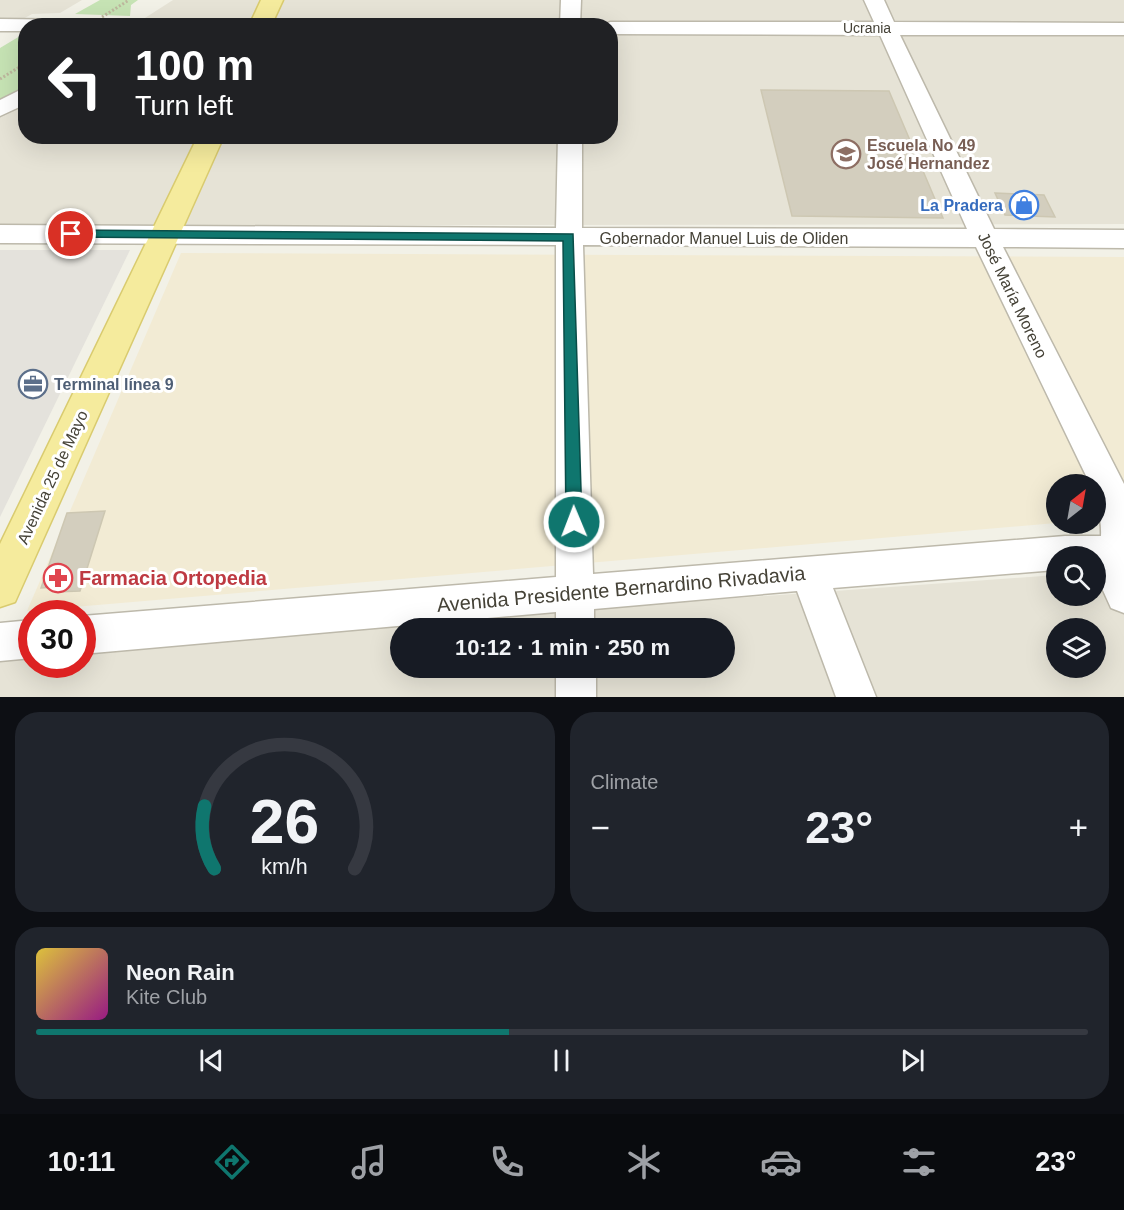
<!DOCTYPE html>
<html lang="en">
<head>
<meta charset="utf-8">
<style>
  body { margin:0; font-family:Arial,sans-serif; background:#20242c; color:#f1f3f6; height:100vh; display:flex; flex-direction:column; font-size:22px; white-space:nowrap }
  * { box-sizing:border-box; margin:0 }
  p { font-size:20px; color:#9ea1a6 }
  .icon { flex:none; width:33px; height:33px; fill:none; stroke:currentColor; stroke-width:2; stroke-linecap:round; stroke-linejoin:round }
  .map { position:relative; height:697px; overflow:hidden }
  .panel { display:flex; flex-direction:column; gap:15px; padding:15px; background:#0d0f14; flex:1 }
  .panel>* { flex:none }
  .hud { position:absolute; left:18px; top:18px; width:600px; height:126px; border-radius:24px; box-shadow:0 6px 24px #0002; background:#202124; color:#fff; overflow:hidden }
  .needle { width:39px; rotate:31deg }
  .buttons { position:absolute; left:1046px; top:474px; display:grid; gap:12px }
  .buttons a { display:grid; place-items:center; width:60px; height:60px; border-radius:50%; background:#171b24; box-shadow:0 6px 24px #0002; font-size:30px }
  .speed { position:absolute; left:18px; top:600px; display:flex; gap:12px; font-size:30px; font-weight:700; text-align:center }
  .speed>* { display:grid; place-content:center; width:78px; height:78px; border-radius:50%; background:#171b24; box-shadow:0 6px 24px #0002; line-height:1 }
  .speed .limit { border:9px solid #d22; background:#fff; color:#111 }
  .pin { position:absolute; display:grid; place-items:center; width:51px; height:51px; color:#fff; margin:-26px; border:3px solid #fff; border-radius:50%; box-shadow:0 2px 6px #0007 }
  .me { position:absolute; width:66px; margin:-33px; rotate:359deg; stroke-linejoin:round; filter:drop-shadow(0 0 4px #0008) }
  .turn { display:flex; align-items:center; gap:21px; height:126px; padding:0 18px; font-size:27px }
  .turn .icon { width:78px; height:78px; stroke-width:2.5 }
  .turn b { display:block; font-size:42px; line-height:51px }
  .big { font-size:45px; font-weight:700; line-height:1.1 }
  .panel .widget { flex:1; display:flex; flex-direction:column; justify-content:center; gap:9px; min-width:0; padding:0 21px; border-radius:24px; background:#20242c }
  .panel .dial { align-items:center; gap:0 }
  .dial svg { height:156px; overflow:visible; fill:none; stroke:#363941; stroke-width:7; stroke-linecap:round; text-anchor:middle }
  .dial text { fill:#f1f3f6; stroke:none }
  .song { display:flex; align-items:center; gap:18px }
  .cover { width:72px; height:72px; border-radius:9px; background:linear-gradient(135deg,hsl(50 70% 55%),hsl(310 70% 35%)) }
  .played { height:6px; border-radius:3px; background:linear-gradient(90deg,#0f766e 45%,#363941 45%) }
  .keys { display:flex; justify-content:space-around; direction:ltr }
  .heat { display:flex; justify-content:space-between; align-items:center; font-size:33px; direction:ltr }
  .panel .tiles { flex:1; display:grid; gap:15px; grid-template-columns:1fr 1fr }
  .widget:last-child { grid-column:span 2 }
  .trip { position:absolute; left:390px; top:618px; width:345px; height:60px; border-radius:30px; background:#171b24; box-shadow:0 6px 24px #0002; font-weight:700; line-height:60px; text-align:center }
  .menu { display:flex; height:96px; justify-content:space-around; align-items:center; background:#090b0e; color:#9ea1a6 }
  .menu .icon { width:42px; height:42px }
  .menu .active { color:#0f766e }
  .menu b { font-size:27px; color:#f1f3f6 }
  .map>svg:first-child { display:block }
  .residential { fill:#e6e3d6; fill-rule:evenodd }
  .commercial { fill:#f2ebd4 }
  .industrial { fill:#e4e2dc }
  .green { fill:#c6e3b4 }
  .building { fill:#d3cebe; stroke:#cdc7b2; stroke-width:1.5 }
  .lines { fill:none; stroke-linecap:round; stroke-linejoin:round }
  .minor-casing { stroke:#bdb9ab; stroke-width:3 }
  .major-casing { stroke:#d9cb6f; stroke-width:3 }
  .path { stroke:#bdb79d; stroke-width:3; stroke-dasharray:2 2; stroke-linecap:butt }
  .minor { fill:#fff; fill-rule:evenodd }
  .major { fill:#f5eb9d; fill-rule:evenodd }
  .route { fill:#0f766e; stroke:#0a4d48; stroke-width:1.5 }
  .labels { text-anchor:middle; stroke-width:6; stroke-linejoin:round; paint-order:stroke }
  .far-street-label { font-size:14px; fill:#454237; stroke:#fff }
  .education-label { font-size:16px; font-weight:bold; fill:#785e54; stroke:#fff; text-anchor:start }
  .shop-label { font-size:16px; font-weight:bold; fill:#366cbe; stroke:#fff; text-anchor:end }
  .street-label { font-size:16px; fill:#454237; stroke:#fff }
  .service-label { font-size:16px; font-weight:bold; fill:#4e5e75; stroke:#fff; text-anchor:start }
  .near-health-label { font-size:20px; font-weight:bold; fill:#be3a42; stroke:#fff; text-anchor:start }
  .near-street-label { font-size:20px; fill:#454237; stroke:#fff }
</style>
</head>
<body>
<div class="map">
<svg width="1124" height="697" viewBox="0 0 1124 697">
  <rect width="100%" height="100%" fill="#f2f1e7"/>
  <path class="residential" d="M0 0H82L60 13 32 14 0 32Z
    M173 0H1124V224L0 226V114L25 97 26 136H610V26L134 25Z
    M1095 572 1124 574V697H0V651L31 649 32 664H82L83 645 1056 575V596H1095ZM400 628H724V668H400ZM1056 628H1095V668H1056Z"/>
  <path class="commercial" d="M181 253 1124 257V523L1095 522V484H1056V523L27 611Z"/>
  <path class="industrial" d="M0 250H130L0 517Z"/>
  <path class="green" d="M100 0H138L131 5 130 16 75 14Z
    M25 33V90L0 106V48Z"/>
  <path class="building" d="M761 90 889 91 943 218 792 216Z
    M995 193 1044 195 1055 217 1005 215Z
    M105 511 80 591 56 592 58 587 41 588 67 513Z"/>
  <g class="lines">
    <g class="minor-casing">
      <path id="minor" d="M561 0H581L580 26H560Z
        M864 0H884L894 22 1124 23V35H900L994 229 1124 230V248L1003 247 1124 484V613L1111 608 1101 586 1099 569H1095V556H1056V570L833 588 876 697H836L797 591 594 609V628H556V612L82 654V616L556 577V245L0 243V225L556 228 558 136H582V228L967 229 880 35 610 34V26H602L610 22H874ZM583 245 976 247 1090 484H1095C1095 502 1102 516 1101 536H1065L593 574Z
        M0 19 85 20 92 22 95 26H26V31H0Z
        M26 87V104L0 116V100Z
        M32 620V658L0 661V623Z
        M556 668H596V697H556Z"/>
    </g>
    <g class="major-casing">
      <path id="major" d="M261 0H283L271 26H249Z
        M198 136H224L15 602 0 607V544Z"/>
    </g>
    <path class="path" d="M102 17 129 0
      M0 79 26 63"/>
    <use href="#minor" class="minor"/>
    <use href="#major" class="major"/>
  </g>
  <path class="route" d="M71 230 573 234 582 522 579 527 574 529 568 527 566 522 563 241 67 237 65 234Z"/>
  <defs>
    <g id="school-ring" transform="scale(1.5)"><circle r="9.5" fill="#fff" stroke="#8d6e63" stroke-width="1.5"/><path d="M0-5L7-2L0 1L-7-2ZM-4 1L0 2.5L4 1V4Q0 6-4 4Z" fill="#8d6e63"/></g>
    <g id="shop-ring" transform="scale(1.5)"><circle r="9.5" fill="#fff" stroke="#3f7fe0" stroke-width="1.5"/><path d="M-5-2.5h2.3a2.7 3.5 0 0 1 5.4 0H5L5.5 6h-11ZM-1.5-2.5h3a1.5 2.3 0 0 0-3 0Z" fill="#3f7fe0"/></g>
    <g id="office-ring" transform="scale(1.5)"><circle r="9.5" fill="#fff" stroke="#5c6f8a" stroke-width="1.5"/><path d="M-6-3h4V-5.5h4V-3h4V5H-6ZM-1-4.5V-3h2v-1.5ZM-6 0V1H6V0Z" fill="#5c6f8a"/></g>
    <g id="pharmacy-ring" transform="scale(1.5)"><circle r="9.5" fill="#fff" stroke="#e0444e" stroke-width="1.5"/><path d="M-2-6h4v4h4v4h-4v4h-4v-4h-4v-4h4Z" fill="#e0444e"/></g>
  </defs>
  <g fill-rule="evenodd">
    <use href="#school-ring" x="846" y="154"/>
    <use href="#shop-ring" x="1024" y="205"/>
    <use href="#office-ring" x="33" y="384"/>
    <use href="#pharmacy-ring" x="58" y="578"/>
  </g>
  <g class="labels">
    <g class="far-street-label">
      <text x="867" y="33">Ucrania</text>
    </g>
    <g class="education-label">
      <text x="867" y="151">Escuela No 49<tspan x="867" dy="18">José Hernandez</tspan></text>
    </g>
    <g class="shop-label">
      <text x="1003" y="211">La Pradera</text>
    </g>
    <g class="street-label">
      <text x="724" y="244">Gobernador Manuel Luis de Oliden</text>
      <text transform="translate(1013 295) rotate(64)" y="6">José María Moreno</text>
      <text transform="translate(52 477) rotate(-65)" y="6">Avenida 25 de Mayo</text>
    </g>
    <g class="service-label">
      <text x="54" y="390">Terminal línea 9</text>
    </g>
    <g class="near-health-label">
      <text x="79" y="585">Farmacia Ortopedia</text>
    </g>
    <g class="near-street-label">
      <text transform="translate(621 589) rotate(-5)" y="7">Avenida Presidente Bernardino Rivadavia</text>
    </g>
  </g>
</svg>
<div class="buttons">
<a><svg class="needle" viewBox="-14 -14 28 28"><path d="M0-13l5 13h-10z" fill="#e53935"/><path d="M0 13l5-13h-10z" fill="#9ea1a6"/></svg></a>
<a><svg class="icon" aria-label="search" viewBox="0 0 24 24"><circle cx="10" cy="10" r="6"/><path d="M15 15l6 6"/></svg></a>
<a><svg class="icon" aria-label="layers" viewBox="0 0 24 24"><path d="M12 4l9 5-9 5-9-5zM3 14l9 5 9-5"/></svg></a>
</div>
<div class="speed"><div class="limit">30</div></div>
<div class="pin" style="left:71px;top:234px;background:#d93025"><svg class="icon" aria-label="arrive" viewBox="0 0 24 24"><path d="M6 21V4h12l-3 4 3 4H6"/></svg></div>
<svg class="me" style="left:574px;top:522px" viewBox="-20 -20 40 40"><circle r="17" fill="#0f766e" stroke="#fff" stroke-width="3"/><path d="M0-11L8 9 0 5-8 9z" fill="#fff"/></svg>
<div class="trip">10:12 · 1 min · 250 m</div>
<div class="hud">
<div class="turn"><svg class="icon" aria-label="left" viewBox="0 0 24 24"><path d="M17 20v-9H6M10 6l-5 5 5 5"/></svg><div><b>100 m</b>Turn left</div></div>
</div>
</div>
<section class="panel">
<div class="tiles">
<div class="widget dial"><svg viewBox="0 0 100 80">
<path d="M14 69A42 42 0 1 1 86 69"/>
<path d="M14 69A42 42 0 0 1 9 37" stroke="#0f766e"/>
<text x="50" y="56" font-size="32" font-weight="700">26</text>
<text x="50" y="72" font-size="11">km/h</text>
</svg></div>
<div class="widget"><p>Climate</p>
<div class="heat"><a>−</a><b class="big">23°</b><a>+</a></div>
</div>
<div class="widget">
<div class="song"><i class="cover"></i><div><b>Neon Rain</b><p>Kite Club</p></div></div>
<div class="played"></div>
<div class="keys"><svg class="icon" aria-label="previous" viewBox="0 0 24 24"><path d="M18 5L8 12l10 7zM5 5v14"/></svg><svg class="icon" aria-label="pause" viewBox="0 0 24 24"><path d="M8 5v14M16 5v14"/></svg><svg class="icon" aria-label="next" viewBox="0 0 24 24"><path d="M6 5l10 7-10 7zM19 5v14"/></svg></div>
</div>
</div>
</section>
<nav class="menu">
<b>10:11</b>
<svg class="icon active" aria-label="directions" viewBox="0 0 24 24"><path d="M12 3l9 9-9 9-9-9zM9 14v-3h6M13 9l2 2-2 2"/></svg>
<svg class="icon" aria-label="music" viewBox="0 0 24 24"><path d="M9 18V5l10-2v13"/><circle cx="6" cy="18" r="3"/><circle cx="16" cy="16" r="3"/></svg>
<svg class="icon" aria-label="phone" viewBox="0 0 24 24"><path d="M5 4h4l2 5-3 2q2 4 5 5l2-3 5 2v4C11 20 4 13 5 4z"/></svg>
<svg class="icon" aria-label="climate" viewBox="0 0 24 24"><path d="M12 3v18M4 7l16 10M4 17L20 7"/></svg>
<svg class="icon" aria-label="car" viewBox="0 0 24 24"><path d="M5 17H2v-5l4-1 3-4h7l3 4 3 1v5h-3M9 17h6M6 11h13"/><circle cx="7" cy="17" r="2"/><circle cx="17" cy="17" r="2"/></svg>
<svg class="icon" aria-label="filters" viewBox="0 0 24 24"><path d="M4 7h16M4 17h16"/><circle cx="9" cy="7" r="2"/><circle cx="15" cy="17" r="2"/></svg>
<b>23°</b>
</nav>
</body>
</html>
